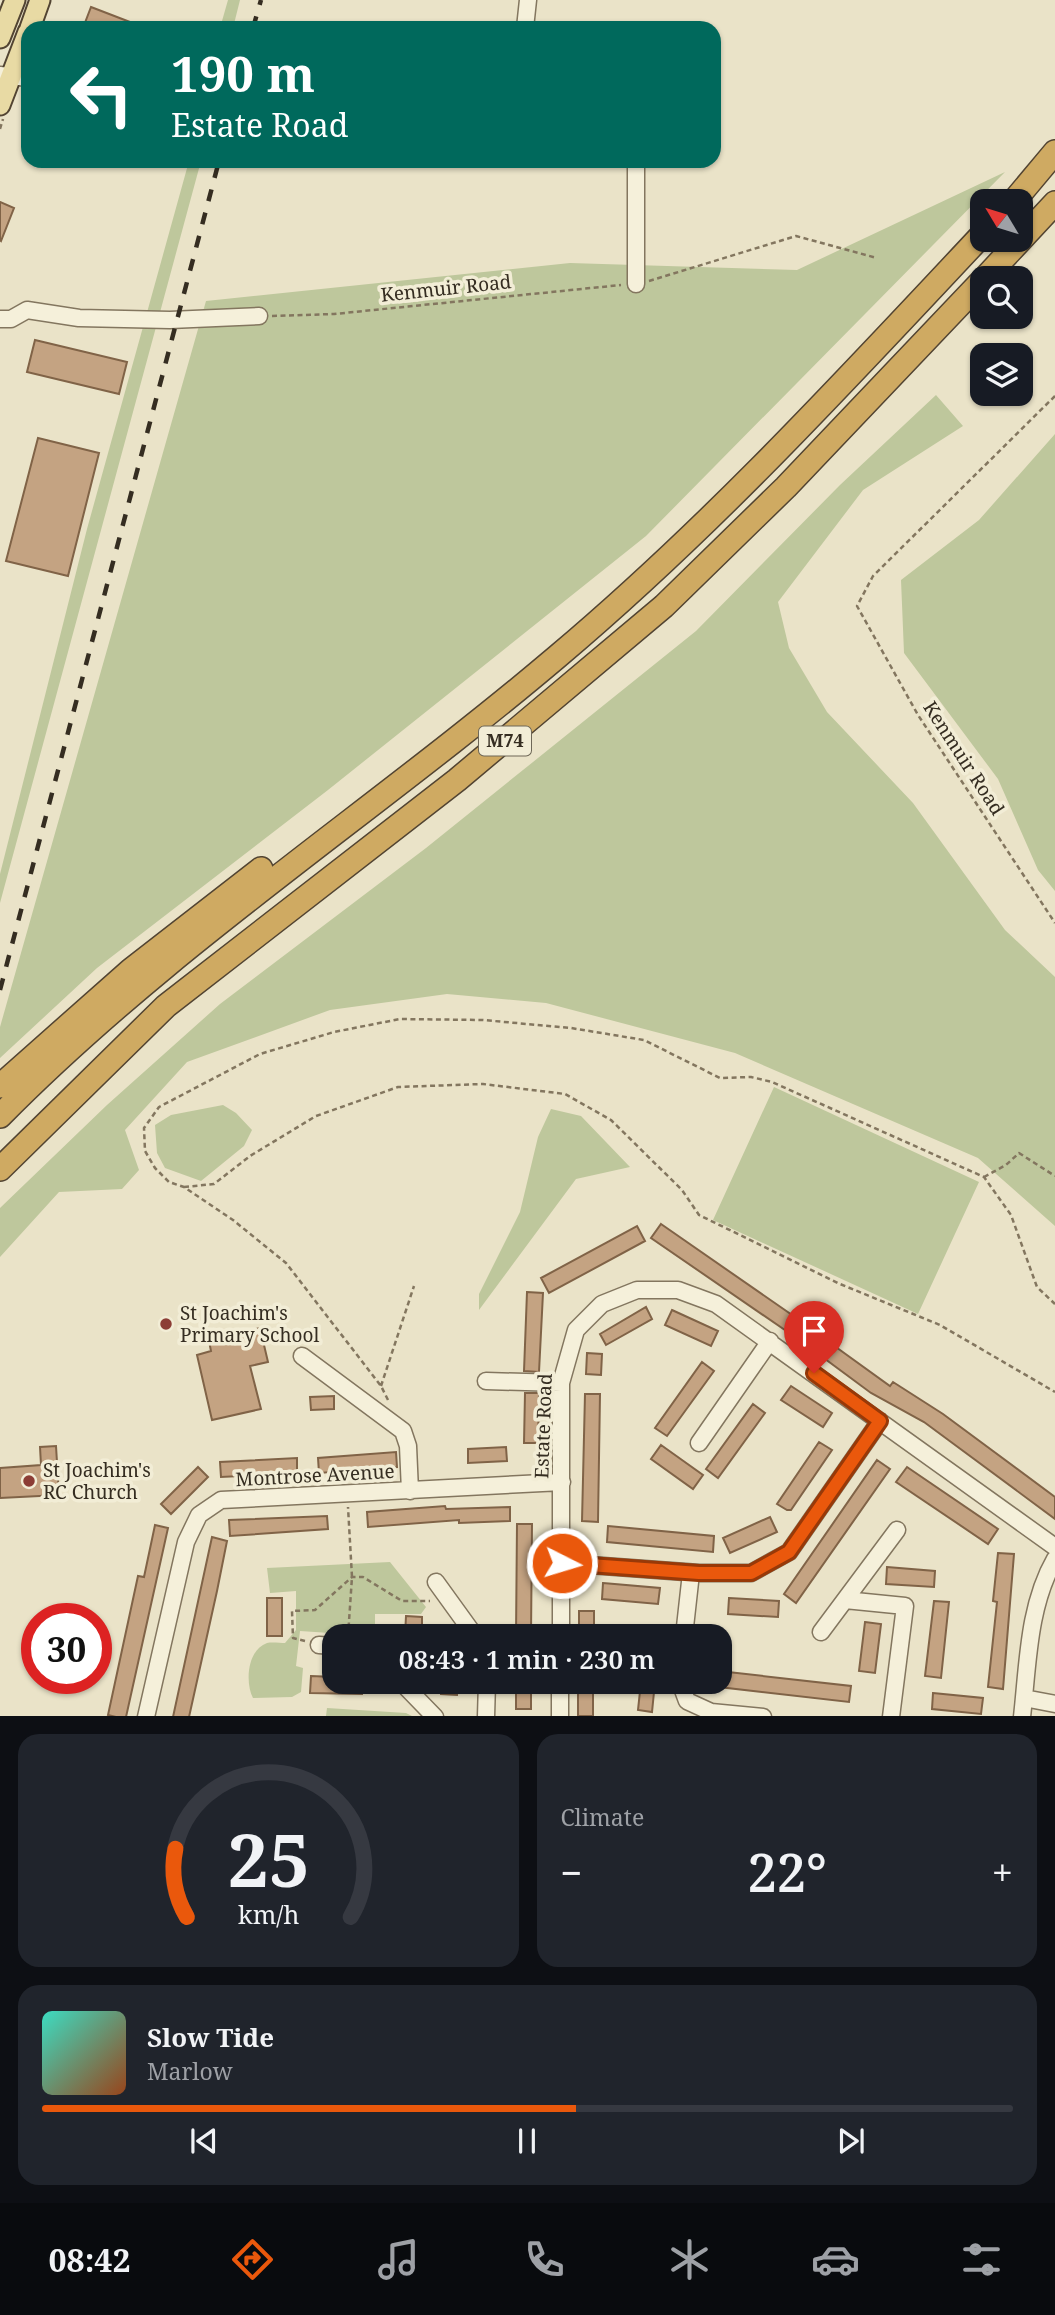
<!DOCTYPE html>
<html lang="en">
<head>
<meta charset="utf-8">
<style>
  body { margin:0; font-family:"Noto Serif",serif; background:#20242c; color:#f1f3f6; height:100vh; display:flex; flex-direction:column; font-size:26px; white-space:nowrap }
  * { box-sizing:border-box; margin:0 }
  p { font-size:23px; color:#9ea1a6 }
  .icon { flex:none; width:38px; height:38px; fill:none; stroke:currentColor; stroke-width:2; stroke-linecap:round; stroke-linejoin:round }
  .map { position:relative; height:1716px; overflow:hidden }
  .panel { display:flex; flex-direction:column; gap:18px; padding:18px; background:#0d0f14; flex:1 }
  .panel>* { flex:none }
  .hud { position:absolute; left:21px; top:21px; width:700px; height:147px; border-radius:21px; box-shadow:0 2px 5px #0004; background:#00695c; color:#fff; overflow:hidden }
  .needle { width:46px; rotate:308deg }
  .fabs { position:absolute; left:970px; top:189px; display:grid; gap:14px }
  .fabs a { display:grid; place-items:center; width:63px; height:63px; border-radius:14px; background:#171b24; box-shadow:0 2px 5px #0004; font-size:35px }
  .speed { position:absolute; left:21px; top:1603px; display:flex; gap:14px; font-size:35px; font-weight:700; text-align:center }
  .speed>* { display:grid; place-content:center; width:91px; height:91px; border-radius:50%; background:#171b24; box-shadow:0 2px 5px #0004; line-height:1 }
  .speed .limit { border:10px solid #d22; background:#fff; color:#111 }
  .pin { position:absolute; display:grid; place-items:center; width:60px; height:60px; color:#fff; margin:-72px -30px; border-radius:50% 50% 50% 0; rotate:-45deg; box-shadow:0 0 7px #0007 }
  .pin .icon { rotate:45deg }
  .me { position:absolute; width:77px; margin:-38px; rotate:95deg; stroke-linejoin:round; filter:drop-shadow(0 0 5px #0008) }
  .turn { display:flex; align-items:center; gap:24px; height:147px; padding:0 35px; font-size:32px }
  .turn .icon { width:91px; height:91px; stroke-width:2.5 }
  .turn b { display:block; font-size:49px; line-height:60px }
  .big { font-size:52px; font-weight:600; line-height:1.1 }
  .panel .widget { flex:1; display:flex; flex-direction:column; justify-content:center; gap:10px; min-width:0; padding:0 24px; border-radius:21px; background:#20242c }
  .panel .dial { align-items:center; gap:0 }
  .dial svg { height:182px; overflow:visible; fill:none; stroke:#363941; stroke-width:7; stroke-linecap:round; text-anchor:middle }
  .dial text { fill:#f1f3f6; stroke:none }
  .song { display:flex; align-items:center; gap:21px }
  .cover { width:84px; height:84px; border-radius:10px; background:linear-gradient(135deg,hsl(170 70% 55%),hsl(20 70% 35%)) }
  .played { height:7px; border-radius:4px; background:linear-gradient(90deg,#ea580c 55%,#363941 55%) }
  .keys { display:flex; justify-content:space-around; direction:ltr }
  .heat { display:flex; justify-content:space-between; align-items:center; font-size:38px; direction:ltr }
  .panel .tiles { flex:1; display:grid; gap:18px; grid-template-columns:1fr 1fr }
  .widget:last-child { grid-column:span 2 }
  .trip { position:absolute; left:322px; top:1624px; width:410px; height:70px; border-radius:21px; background:#171b24; box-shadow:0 2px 5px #0004; font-weight:600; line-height:70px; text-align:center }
  .tabs { display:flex; height:112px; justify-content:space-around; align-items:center; background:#090b0e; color:#9ea1a6 }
  .tabs .icon { width:49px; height:49px }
  .tabs .active { color:#ea580c }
  .tabs b { font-size:32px; color:#f1f3f6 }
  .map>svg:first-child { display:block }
  .green { fill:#bec79c }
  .building { fill:#c4a382; stroke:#806347; stroke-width:2 }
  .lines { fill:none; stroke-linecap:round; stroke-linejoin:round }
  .minor-casing { stroke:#83765f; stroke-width:19 }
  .major-casing { stroke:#524432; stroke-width:23 }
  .highway-casing { stroke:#524432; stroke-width:26 }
  .path { stroke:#83765f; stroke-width:2.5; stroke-dasharray:5 3.5; stroke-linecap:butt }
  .minor { stroke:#f5f0da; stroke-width:16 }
  .major { stroke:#e8daa4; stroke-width:19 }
  .highway { stroke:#cfaa62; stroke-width:23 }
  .rail { stroke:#352d21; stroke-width:4.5; stroke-dasharray:12 12; stroke-linecap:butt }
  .route-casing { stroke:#983908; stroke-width:18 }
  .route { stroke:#ea580c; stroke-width:12 }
  .poi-dot { fill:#8c3d35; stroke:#f2edd6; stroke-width:2.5 }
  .labels { text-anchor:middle; stroke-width:7; stroke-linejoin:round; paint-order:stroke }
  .shield { fill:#f2edd6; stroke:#6e6757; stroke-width:2 }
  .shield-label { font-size:18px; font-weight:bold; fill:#352d21 }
  .street-label { font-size:19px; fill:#352d21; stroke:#f2edd6 }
  .poi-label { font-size:19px; fill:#352d21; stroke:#f2edd6; text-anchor:start }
</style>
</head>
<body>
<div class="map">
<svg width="1055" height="1717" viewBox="0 0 1055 1717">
  <rect width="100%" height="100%" fill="#eae3c8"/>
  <path class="green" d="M228 0H240L233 28H220Z
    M189 161H201L0 903V874L87 529Z
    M1005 172 646 536 328 790 97 968 0 1058V1027L206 301 570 263 797 270Z
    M936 395 963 426 863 490 778 602 789 648 827 712 913 803 1005 930 1055 977V1226L978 1158 735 1053 546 1003 447 994 330 1010 187 1062 125 1130 139 1170 122 1189 59 1192 0 1257V1208L107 1105 220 1004 426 848 696 631 840 485Z
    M1055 434V891L1038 870 998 779 904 653 901 580 979 520Z
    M774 1087 979 1182 918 1314 713 1220Z
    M223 1105 236 1113 252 1130 244 1146 201 1181 165 1168 157 1153 155 1125 171 1115Z
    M551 1109 581 1116 630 1167 576 1179 479 1310V1294L520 1212 538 1137Z
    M390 1562 426 1607 421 1614H375V1636L300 1631 296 1666 303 1668 301 1692 292 1697 253 1698C245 1683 247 1650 267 1643 272 1642 280 1643 285 1643L296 1630V1591L270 1593 267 1568Z
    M327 1708 406 1713 412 1716H326Z"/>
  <path class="building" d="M91 7 143 27V28H83Z
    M0 202 14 208 1 241 0 240Z
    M35 340 127 362 119 394 27 372Z
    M38 438 99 453 68 576 6 561Z
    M661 1224 805 1324 795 1337 651 1238Z
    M637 1226 645 1241 549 1293 541 1278Z
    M527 1292 543 1293 539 1372 524 1371Z
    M646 1307 652 1319 606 1345 600 1334Z
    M672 1310 718 1331 711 1346 665 1325Z
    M260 1328 268 1362 250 1366 261 1409 212 1420 197 1355 211 1351 209 1341Z
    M822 1337 890 1386 893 1382 943 1414 1055 1497V1519L924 1422 871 1393 813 1350Z
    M587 1353 602 1354 601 1375 586 1374Z
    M702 1362 714 1371 667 1436 655 1428Z
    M791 1386 832 1413 823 1427 781 1400Z
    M525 1393H539L538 1443H524Z
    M585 1394H600L598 1522 582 1521Z
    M334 1396V1409L311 1410 310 1397Z
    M753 1404 765 1413 718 1478 706 1469Z
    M819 1442 832 1450 791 1510H787L777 1504Z
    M661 1445 703 1475 693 1489 651 1459Z
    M56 1446 59 1495 0 1498V1468L41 1465 40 1447Z
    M506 1447 507 1461 468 1463V1449Z
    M396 1452 397 1467 319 1473 318 1458Z
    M297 1458V1473L221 1477 220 1462Z
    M877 1460 890 1469 796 1603 784 1594Z
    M198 1467 208 1477 171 1514 161 1504Z
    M907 1467 998 1529 988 1544 896 1482Z
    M445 1506 446 1509 510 1507V1521L459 1523V1520L368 1527 367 1512Z
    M327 1516 328 1529 230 1536 229 1520Z
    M770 1517 777 1532 730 1553 723 1538Z
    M517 1524H532L531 1636H516Z
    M155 1525 168 1528 126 1717H116L108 1715 138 1576 144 1577Z
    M608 1526 714 1536 713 1552 607 1542Z
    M212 1537 227 1541 217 1591 189 1717H173Z
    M998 1553 1014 1554 1003 1689 988 1687 997 1602 993 1601Z
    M887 1567 935 1571 934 1587 886 1584Z
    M603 1583 660 1588 658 1604 602 1599Z
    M267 1598H282V1636H267Z
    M729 1598 779 1601 778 1617 728 1614Z
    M934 1601 949 1602 941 1678 925 1676Z
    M579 1611H594V1636H579Z
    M406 1616 422 1617V1636H405Z
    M865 1622 881 1624 875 1673 859 1671Z
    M719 1671 851 1686 849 1702 719 1687Z
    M311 1676 334 1677V1682H363L362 1694 310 1693Z
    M441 1682H458L457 1695 441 1694Z
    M516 1682H531V1709H516Z
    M578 1682H593V1716H578Z
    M641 1682H655L652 1712 638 1710Z
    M933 1693 983 1698 981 1714 932 1709Z"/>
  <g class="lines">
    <g class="minor-casing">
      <path id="minor" d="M525 28 528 0
        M0 75 28 78
        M636 284V161
        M0 319H11L27 310 79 318 170 320 259 316
        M302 1356 403 1431 408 1446 410 1491
        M486 1381 561 1383
        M699 1443 770 1341
        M562 1563 699 1573H751L789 1552 880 1421
        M436 1582 475 1636
        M845 1600 905 1606 891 1717
        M821 1632 897 1530
        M561 1636V1383L576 1330 602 1304 637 1290H678L716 1304 1055 1547
        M684 1636 691 1573
        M319 1645 334 1646
        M401 1682 435 1717
        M680 1682 687 1701 711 1712 763 1717
        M1024 1698 1055 1704
        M146 1717 186 1542 199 1515 221 1500 562 1482
        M486 1717 487 1682
        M560 1717V1682
        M1022 1717C1028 1664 1028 1606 1055 1559"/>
    </g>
    <g class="major-casing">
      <path id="major" d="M30 28 40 0
        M0 38 15 0
        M0 105 28 32"/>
    </g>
    <g class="highway-casing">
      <path id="highway" d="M1014 201 1055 152
        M985 278 1055 203
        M0 1086 131 970 261 869
        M0 1116C170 944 374 812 558 656 711 527 845 381 982 235
        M0 1169 166 1006 457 780 664 606 786 487 982 281"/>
    </g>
    <path class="path" d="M0 129 3 119
      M649 281 796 236 877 258
      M272 316 334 314 621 285
      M1055 396 873 576 857 606 918 715 1055 923
      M984 1177 1006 1165 1019 1153 1055 1176
      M184 1187 214 1184 250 1156 316 1116 398 1087 483 1084 565 1094 611 1120 682 1190 699 1215 840 1284 940 1325 1055 1392
      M381 1386 414 1286
      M388 1400 381 1386 286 1263 233 1220 184 1187 169 1182 155 1168 145 1151 144 1128 159 1107 260 1054 334 1032 400 1019 483 1020 571 1028 644 1040 720 1078 751 1077 772 1082 984 1177 1011 1215 1037 1287 1055 1304
      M348 1636 352 1577 348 1507
      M305 1641 293 1638 292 1611 315 1610 352 1577H363L402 1601H430"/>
    <use href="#minor" class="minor"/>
    <use href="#major" class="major"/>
    <use href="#highway" class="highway"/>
    <path class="rail" d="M253 28 261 0
      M0 990 219 161"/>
  </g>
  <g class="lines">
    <g class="route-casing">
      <path id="route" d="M562 1563 699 1573H751L789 1552 880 1421 814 1373"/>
    </g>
    <use href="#route" class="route"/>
  </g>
  <g class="poi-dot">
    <circle cx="166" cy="1324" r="7"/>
    <circle cx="29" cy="1481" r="7"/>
  </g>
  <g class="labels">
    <rect class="shield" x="479" y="726.5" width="52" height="29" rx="5"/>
    <g class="shield-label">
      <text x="505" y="747">M74</text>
    </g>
    <g class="street-label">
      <text transform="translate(446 288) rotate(-6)" y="7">Kenmuir Road</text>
      <text transform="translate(964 758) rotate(57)" y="7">Kenmuir Road</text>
      <text transform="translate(543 1426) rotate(-88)" y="7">Estate Road</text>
      <text transform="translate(315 1475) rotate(-3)" y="7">Montrose Avenue</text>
    </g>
    <g class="poi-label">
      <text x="180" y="1320">St Joachim's<tspan x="180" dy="22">Primary School</tspan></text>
      <text x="43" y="1477">St Joachim's<tspan x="43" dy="22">RC Church</tspan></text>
    </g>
  </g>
</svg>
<div class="fabs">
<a><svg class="needle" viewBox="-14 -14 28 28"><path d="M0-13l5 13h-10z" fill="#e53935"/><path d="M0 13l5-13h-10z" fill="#9ea1a6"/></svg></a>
<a><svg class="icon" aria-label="search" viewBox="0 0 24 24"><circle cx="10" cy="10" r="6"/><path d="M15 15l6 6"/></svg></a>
<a><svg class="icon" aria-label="layers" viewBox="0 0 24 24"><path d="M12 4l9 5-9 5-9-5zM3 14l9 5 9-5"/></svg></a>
</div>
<div class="speed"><div class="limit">30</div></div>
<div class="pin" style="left:814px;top:1373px;background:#d93025"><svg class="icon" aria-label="arrive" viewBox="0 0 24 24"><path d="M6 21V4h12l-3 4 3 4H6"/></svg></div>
<svg class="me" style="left:562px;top:1563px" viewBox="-20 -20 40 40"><circle r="17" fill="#ea580c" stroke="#fff" stroke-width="3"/><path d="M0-11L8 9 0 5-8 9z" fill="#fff"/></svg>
<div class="trip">08:43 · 1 min · 230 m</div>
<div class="hud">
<div class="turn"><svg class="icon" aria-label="left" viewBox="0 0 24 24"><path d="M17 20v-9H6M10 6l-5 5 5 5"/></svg><div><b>190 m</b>Estate Road</div></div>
</div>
</div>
<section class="panel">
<div class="tiles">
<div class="widget dial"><svg viewBox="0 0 100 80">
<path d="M14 69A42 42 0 1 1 86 69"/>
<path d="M14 69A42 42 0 0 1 9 39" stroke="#ea580c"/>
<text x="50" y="56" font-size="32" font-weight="700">25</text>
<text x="50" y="72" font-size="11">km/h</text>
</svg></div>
<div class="widget"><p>Climate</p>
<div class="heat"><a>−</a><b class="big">22°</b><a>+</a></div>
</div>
<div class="widget">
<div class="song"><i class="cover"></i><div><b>Slow Tide</b><p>Marlow</p></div></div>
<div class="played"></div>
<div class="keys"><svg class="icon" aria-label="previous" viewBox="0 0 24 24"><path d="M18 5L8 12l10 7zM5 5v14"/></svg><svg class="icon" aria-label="pause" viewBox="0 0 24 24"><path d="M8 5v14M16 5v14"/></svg><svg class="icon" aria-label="next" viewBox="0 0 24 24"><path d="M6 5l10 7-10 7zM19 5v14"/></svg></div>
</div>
</div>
</section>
<nav class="tabs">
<b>08:42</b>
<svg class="icon active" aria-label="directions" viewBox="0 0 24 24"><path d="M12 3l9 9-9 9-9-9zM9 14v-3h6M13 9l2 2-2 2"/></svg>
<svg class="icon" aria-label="music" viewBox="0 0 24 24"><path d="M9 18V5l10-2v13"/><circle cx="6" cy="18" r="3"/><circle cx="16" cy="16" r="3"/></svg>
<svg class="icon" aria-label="phone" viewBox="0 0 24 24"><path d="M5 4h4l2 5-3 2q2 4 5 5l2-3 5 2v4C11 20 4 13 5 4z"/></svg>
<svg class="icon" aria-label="climate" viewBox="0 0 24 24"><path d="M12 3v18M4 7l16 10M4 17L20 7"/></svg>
<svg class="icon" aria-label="car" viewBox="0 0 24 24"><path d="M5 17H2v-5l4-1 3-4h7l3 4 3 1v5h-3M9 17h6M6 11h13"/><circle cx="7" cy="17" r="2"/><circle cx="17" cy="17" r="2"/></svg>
<svg class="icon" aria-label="filters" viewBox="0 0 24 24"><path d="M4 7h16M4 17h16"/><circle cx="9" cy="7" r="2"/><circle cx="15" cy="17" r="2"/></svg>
</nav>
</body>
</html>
